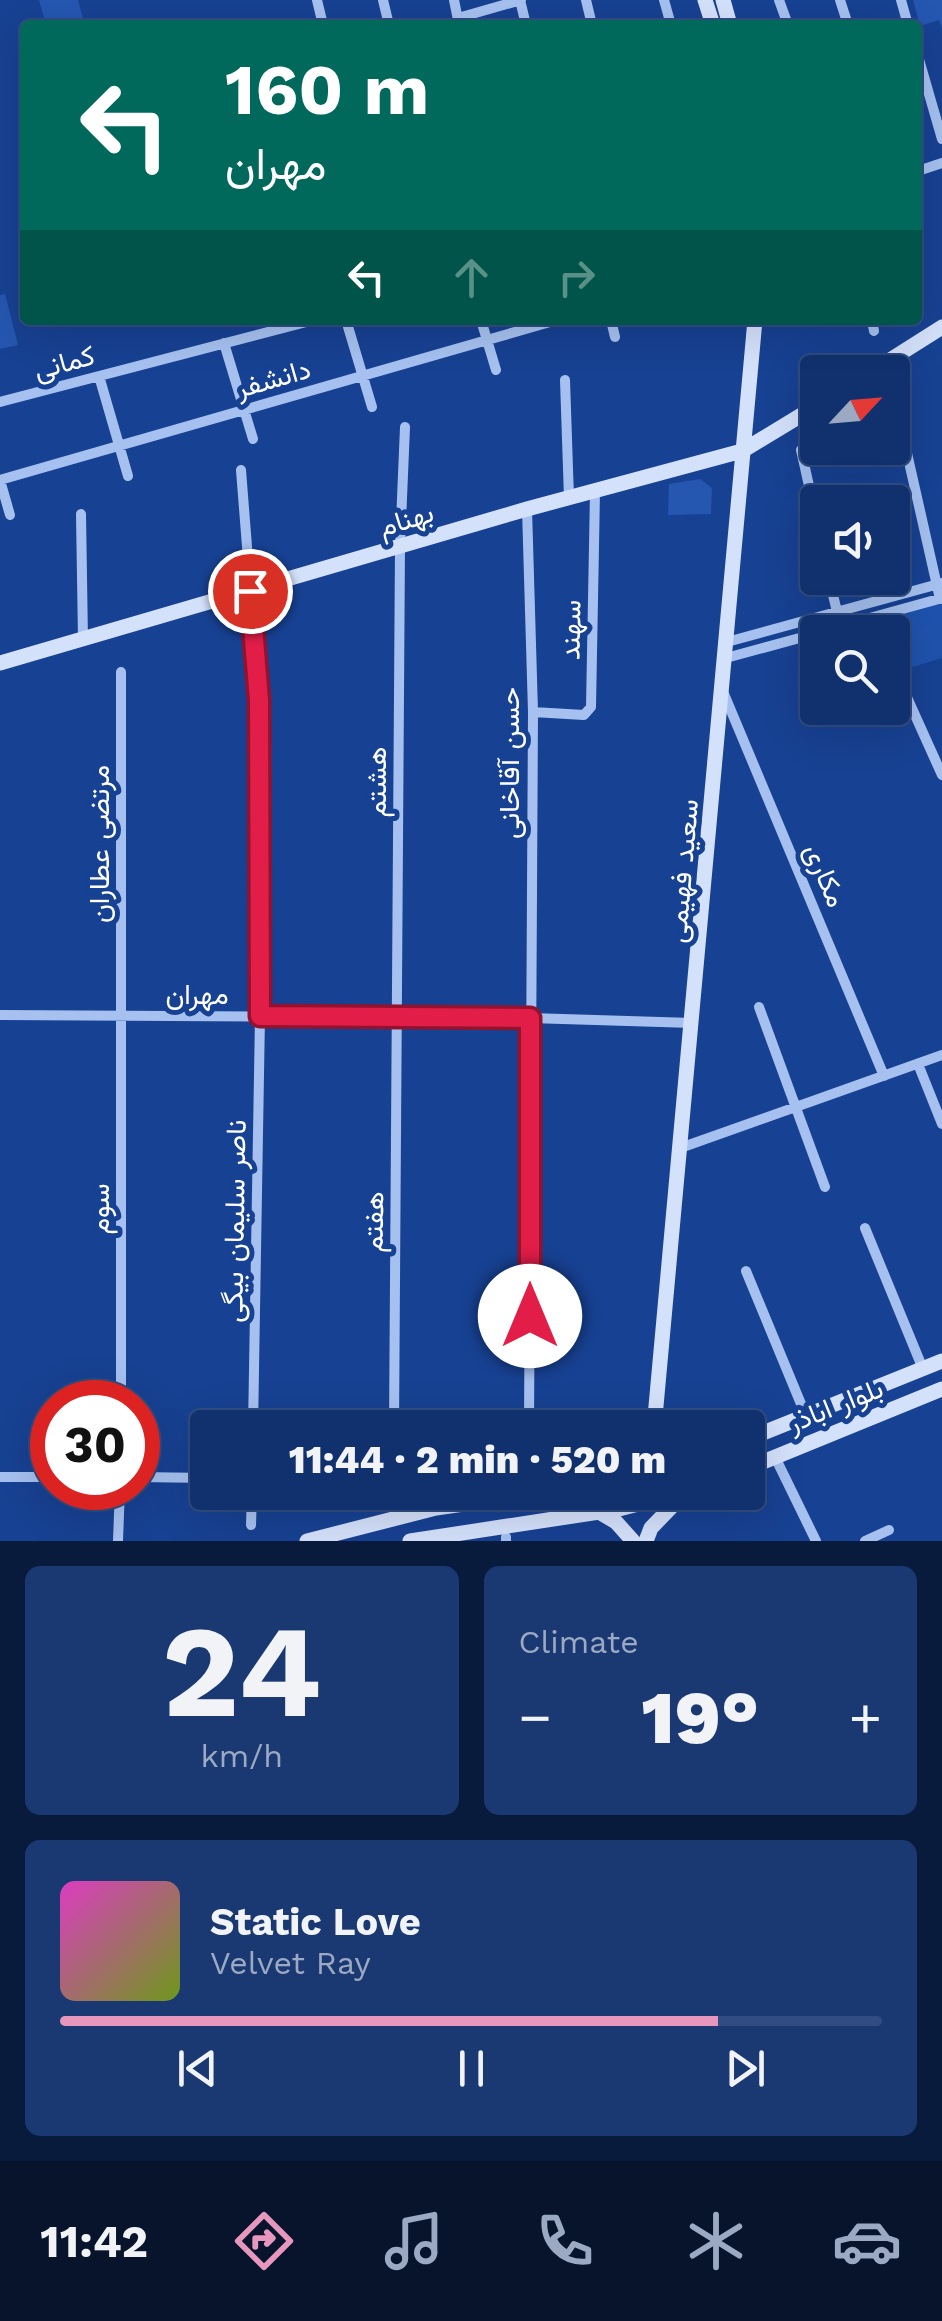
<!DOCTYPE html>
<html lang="en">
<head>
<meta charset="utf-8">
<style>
  body { margin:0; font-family:"Work Sans",Vazirmatn,sans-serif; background:#1a3973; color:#f1f3f6; height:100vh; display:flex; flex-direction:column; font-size:38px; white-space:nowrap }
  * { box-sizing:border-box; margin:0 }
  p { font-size:32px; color:#9ca9c2 }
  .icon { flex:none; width:55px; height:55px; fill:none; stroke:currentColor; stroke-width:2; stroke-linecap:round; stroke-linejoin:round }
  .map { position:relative; height:1541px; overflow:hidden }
  .side { display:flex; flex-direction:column; gap:25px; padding:25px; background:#091b3c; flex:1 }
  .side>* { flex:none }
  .hud { position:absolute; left:20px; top:20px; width:902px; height:305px; border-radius:10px; box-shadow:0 10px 40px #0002,0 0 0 2px #304c81; background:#00695c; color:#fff; overflow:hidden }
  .needle { width:65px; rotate:64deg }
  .tools { position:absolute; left:800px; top:355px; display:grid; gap:20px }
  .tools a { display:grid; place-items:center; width:110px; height:110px; border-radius:10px; background:#11316e; box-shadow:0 10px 40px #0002,0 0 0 2px #304c81; font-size:50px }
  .speed { position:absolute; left:30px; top:1380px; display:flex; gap:20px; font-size:50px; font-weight:700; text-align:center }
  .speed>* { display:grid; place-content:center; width:130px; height:130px; border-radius:50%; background:#11316e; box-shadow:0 10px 40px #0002,0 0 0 2px #304c81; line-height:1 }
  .speed .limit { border:15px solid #d22; background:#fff; color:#111 }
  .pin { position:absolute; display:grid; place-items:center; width:85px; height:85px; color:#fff; margin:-42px; border:5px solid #fff; border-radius:50%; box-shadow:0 2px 10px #0007 }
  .me { position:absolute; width:110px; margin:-55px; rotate:0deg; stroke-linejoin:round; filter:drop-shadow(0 0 8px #0008) }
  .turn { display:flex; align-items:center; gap:35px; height:210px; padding:0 40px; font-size:45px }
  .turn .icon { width:130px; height:130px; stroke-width:2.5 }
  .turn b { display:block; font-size:70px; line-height:85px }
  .lanes { display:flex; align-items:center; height:95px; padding:0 40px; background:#0003; justify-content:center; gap:50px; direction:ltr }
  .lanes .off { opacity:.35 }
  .big { font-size:75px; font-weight:800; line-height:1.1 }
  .side .card { flex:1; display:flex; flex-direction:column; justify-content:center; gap:15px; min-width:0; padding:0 35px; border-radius:15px; background:#1a3973 }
  .side .dial { align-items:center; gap:0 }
  .dial b { font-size:130px; line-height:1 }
  .song { display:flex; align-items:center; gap:30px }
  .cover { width:120px; height:120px; border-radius:15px; background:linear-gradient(135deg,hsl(310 70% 55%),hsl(80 70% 35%)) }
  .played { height:10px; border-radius:5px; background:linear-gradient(90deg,#e797bd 80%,#304c81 80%) }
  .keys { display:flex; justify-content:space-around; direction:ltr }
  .heat { display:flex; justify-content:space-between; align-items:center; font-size:55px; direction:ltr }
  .side .tiles { flex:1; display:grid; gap:25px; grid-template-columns:1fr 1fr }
  .card:last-child { grid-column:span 2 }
  .trip { position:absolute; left:190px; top:1410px; width:575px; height:100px; border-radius:10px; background:#11316e; box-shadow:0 10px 40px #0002,0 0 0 2px #304c81; font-weight:800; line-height:100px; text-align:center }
  .tabs { display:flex; height:160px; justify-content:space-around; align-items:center; background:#07142c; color:#9ca9c2 }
  .tabs .icon { width:70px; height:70px }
  .tabs .active { color:#e797bd }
  .tabs b { font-size:45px; color:#f1f3f6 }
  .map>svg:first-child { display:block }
  .green { fill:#1f52ac }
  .building { fill:#2557b1 }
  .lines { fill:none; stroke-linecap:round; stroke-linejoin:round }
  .street { stroke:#a6c1f0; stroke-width:10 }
  .secondary { stroke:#d4e1fb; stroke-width:15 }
  .route-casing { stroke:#92132f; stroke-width:25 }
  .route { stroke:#e11d48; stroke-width:18 }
  .labels { text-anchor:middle; stroke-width:10; stroke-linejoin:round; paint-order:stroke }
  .street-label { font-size:28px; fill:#fff; stroke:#174192 }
</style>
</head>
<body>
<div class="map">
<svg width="942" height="1541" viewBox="0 0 942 1541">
  <rect width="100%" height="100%" fill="#174192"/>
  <path class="green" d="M942 600V658L913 667 887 615Z"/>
  <path class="building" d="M39 0H78L84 22 46 25Z
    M913 0H942V28L939 20 920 26Z
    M5 294 18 345 0 349V295Z
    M700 479 712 488 711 514 668 515 669 484Z"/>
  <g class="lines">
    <path class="street" d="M317 0 323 25
      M383 0 389 25
      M454 0 459 25
      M520 0 526 25
      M586 0 592 25
      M664 0 671 25
      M779 0 788 25
      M840 0 848 25
      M901 0 908 25
      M458 18 521 0
      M918 56 942 139
      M918 171 942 163
      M346 320 372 407
      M481 320 496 370
      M611 320 615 337
      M872 320 874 331
      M224 343 253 439
      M99 376 128 476
      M565 380 569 498
      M892 387 940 599
      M0 402 314 320
      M801 450 818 526
      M241 470 259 700 260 1016 253 1428
      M0 480 557 320
      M0 480 10 515
      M527 509 533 712 529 1428
      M81 514 83 640
      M829 578 838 616
      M819 632 942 598
      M727 642 942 583
      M726 658 818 633
      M892 664 942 775
      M724 694 884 1076
      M533 712 584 715 591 707 595 492
      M759 1007 825 1187
      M0 1015 530 1018 693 1023
      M918 1064 942 1124
      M683 1147 942 1055
      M865 1228 923 1369
      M746 1271 806 1416
      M121 1402V672
      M394 1428 400 546 405 427
      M775 1457 816 1541
      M0 1477H52
      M138 1477 208 1478
      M251 1525 252 1492
      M506 1537V1541
      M118 1541 120 1488
      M865 1541 889 1530"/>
    <path class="secondary" d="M705 0 713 25
      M723 0 730 25
      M871 372 942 327
      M0 663 527 509 742 451 818 405
      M654 1428 755 320
      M748 1439 942 1361
      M748 1468 942 1389
      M599 1512 616 1522 633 1541
      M307 1541 436 1508 549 1492
      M410 1541 619 1509 684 1492
      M646 1541 651 1528 680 1498"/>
  </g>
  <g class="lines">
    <g class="route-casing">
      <path id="route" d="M250 591 259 700 260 1016 530 1018V1316"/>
    </g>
    <use href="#route" class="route"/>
  </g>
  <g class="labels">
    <g class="street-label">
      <text transform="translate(64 362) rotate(-15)" y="10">کمانی</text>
      <text transform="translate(273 378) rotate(-16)" y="10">دانشفر</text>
      <text transform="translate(406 519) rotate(-17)" y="10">بهنام</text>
      <text transform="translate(570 630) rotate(-89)" y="10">سهند</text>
      <text transform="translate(509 763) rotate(-90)" y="10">حسن آقاخانی</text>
      <text transform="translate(376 782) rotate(-90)" y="10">هشتم</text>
      <text transform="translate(99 844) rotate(-90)" y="10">مرتضی عطاران</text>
      <text transform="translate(682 871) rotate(-85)" y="10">سعید فهیمی</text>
      <text transform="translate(826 875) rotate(67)" y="10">مکاری</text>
      <text x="197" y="1004">مهران</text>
      <text transform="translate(99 1209) rotate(-90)" y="10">سوم</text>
      <text transform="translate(234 1221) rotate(-89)" y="10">ناصر سلیمان بیگی</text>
      <text transform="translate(373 1222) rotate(-89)" y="10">هفتم</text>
      <text transform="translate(835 1405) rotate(-22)" y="10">بلوار اباذر</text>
    </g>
  </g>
</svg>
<div class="tools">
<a><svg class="needle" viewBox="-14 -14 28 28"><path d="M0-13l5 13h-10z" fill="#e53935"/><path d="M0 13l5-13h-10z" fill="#9ca9c2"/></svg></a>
<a><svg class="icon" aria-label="sound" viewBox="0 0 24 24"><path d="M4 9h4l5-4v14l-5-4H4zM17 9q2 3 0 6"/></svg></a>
<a><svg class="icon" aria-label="search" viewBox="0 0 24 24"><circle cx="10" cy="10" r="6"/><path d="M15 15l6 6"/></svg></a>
</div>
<div class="speed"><div class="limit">30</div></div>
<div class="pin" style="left:250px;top:591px;background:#d93025"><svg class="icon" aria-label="arrive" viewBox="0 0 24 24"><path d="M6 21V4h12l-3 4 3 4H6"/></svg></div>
<svg class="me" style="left:530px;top:1316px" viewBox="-20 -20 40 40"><circle r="19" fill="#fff"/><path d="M0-13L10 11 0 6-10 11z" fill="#e11d48"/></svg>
<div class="trip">11:44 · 2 min · 520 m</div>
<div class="hud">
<div class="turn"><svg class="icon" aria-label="left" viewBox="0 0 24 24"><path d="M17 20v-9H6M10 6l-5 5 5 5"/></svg><div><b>160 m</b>مهران</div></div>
<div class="lanes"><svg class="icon" aria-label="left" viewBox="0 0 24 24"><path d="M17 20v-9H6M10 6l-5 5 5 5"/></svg><svg class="icon off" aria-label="ahead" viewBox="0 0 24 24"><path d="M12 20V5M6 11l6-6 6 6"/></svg><svg class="icon off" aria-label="right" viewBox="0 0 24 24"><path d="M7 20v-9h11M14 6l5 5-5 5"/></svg></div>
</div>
</div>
<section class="side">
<div class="tiles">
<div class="card dial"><b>24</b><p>km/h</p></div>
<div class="card"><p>Climate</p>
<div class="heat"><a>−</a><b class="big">19°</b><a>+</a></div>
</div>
<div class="card">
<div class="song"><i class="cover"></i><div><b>Static Love</b><p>Velvet Ray</p></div></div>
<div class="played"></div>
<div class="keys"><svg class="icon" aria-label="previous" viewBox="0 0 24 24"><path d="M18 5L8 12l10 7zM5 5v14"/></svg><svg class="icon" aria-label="pause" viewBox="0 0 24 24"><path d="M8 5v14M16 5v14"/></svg><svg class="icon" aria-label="next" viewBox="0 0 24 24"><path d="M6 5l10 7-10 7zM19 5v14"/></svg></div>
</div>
</div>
</section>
<nav class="tabs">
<b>11:42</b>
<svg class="icon active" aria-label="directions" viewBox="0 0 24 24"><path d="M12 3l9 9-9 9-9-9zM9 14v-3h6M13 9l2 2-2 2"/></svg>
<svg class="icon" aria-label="music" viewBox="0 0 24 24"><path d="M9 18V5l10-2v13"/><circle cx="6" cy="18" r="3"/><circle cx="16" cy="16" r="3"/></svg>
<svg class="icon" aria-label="phone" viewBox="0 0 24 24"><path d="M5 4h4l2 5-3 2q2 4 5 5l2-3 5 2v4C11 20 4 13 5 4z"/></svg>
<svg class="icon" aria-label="climate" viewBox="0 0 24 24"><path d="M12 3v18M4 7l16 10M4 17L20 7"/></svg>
<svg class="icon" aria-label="car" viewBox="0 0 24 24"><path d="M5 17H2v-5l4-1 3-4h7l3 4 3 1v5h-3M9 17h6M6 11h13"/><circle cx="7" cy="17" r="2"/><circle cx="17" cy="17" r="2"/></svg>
</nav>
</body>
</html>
